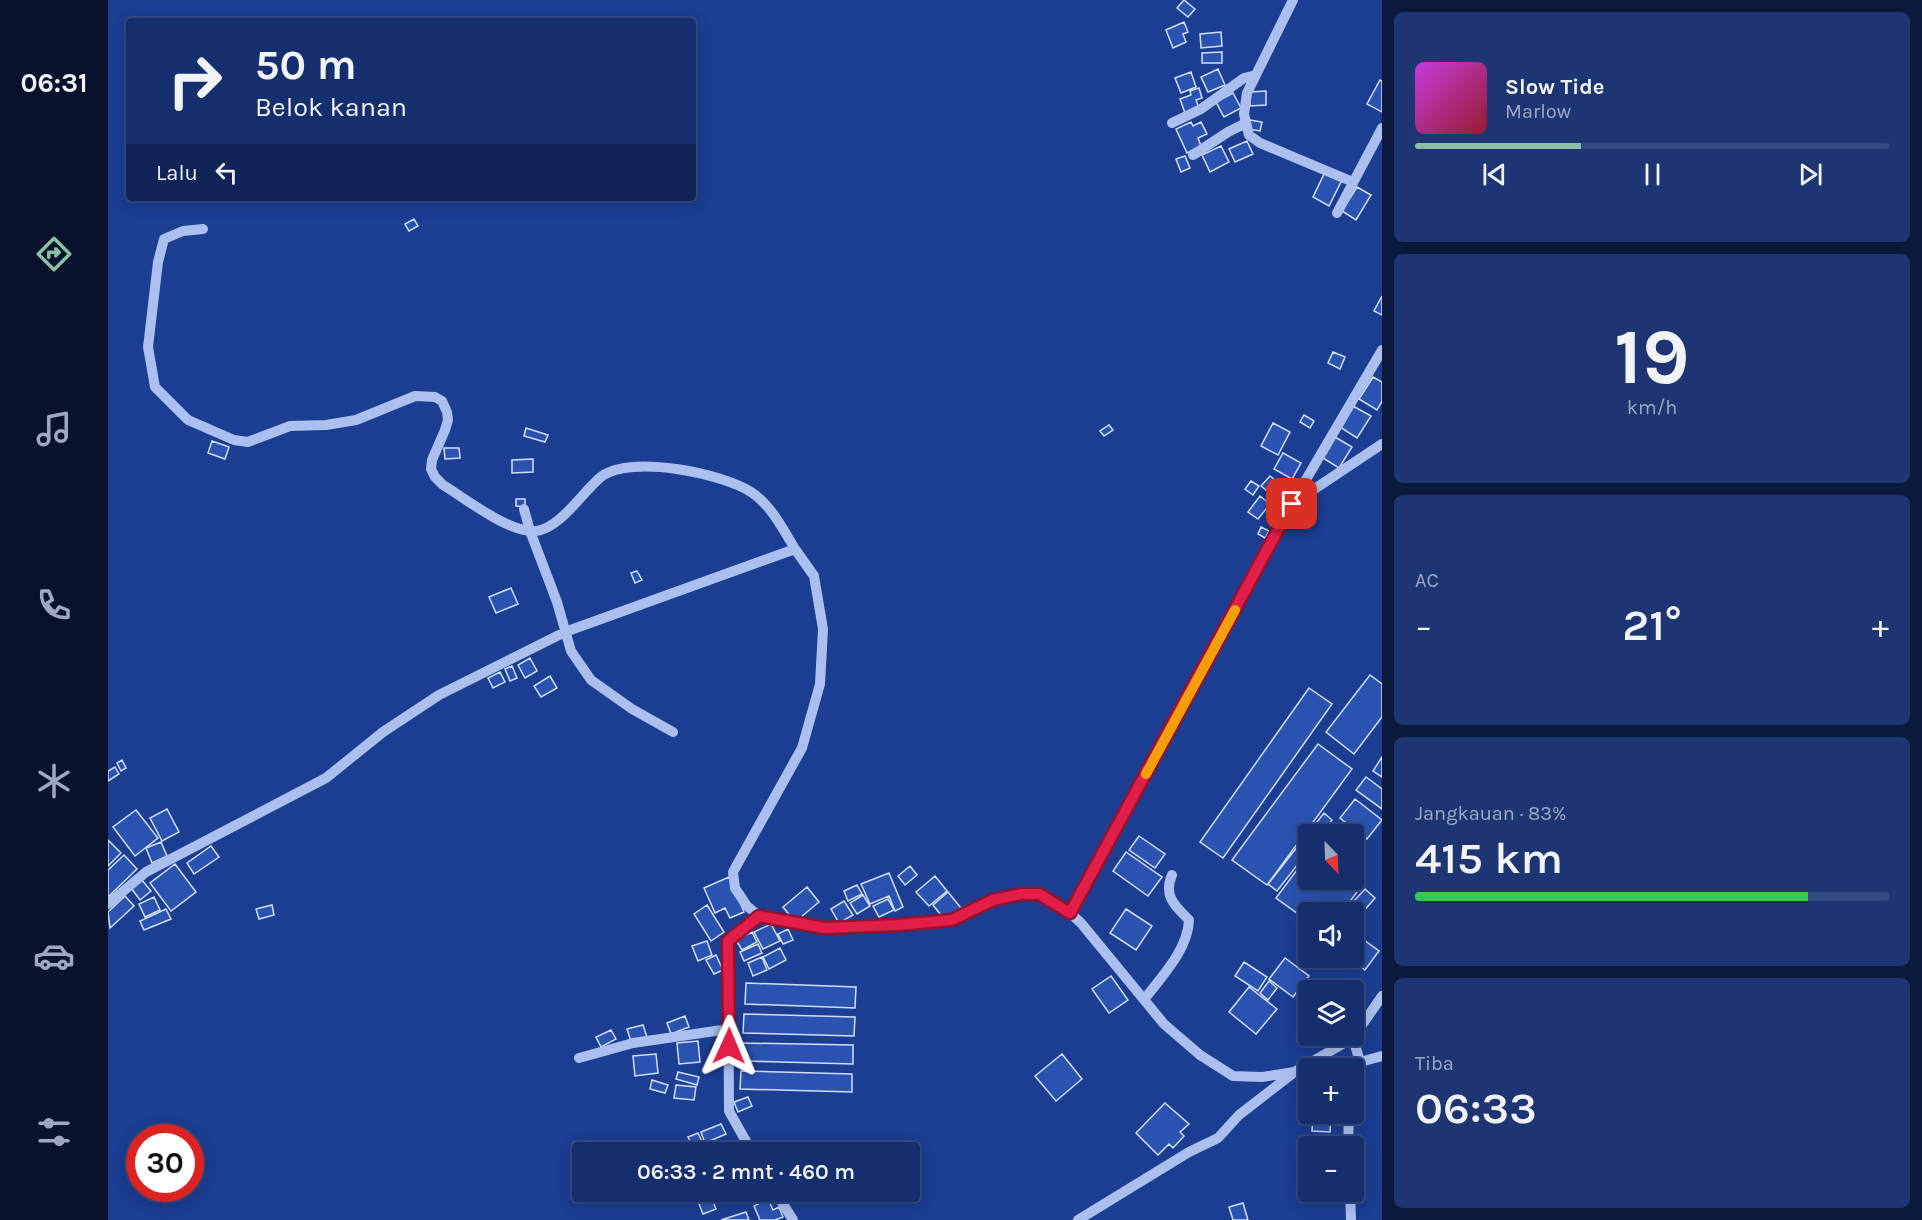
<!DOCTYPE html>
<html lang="id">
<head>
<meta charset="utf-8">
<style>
  body { margin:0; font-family:Karla,sans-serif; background:#1d3673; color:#f1f3f6; height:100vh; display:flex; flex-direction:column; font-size:22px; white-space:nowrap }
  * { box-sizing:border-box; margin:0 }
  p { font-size:20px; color:#9da8c2 }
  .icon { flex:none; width:33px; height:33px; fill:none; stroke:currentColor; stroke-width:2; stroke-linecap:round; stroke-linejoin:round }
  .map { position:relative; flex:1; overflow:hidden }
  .panel { display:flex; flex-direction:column; gap:12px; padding:12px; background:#0b193c; width:540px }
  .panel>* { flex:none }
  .top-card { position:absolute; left:18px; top:18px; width:570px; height:183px; border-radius:6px; box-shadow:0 3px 15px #0003,0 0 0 2px #334a81; background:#142e6e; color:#f1f3f6; overflow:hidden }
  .needle { width:39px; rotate:157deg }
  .tools { position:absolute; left:1190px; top:824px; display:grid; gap:12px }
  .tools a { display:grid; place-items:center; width:66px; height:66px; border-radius:6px; background:#142e6e; box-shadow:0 3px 15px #0003,0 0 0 2px #334a81; font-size:30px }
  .speed { position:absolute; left:18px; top:1124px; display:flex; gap:12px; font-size:30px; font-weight:700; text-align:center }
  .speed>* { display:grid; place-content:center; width:78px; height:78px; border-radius:50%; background:#142e6e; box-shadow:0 3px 15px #0003,0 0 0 2px #334a81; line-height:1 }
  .speed .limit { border:9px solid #d22; background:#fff; color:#111 }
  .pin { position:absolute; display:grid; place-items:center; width:51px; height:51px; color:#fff; margin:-26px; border-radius:12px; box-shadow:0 3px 9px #0006 }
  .me { position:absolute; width:66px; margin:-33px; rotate:1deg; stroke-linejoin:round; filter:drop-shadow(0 0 4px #0008) }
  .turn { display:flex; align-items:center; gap:21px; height:126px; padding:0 30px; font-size:27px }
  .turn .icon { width:78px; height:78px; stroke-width:2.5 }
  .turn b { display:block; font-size:42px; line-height:51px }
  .then { display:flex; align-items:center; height:57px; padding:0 30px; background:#0003; gap:12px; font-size:22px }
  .big { font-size:45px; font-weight:600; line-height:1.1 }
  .panel .tile { flex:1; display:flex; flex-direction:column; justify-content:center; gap:9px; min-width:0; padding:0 21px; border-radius:9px; background:#1d3673 }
  .panel .dial { align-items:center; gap:0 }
  .dial b { font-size:78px; line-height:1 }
  .song { display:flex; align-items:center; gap:18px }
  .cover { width:72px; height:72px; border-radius:9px; background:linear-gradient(135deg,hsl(290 70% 55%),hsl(350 70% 35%)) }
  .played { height:6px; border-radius:3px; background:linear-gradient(90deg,#8abfa5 35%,#334a81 35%) }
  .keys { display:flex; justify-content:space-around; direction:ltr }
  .heat { display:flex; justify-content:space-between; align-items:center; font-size:33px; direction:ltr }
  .charge { height:9px; border-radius:4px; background:linear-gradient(90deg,#34c759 83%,#334a81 0) }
  .trip { position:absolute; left:464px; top:1142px; width:348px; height:60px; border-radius:6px; background:#142e6e; box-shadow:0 3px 15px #0003,0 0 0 2px #334a81; font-weight:600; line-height:60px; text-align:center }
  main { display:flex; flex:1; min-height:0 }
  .menu { display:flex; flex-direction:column; width:108px; justify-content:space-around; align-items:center; background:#08122c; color:#9da8c2 }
  .menu .icon { width:42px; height:42px }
  .menu .selected { color:#8abfa5 }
  .menu b { font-size:27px; color:#f1f3f6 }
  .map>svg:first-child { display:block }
  .building { fill:#2a52b0; stroke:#d2defa; stroke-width:1.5 }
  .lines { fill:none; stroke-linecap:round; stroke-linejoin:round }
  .minor { stroke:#abc0ef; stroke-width:10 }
  .route-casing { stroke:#92132f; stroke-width:15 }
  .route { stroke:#e11d48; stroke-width:10 }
  .slow { stroke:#f59e0b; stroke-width:10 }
</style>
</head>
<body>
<main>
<nav class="menu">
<b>06:31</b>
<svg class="icon selected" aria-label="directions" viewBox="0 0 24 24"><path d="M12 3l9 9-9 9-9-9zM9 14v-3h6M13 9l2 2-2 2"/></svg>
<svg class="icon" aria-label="music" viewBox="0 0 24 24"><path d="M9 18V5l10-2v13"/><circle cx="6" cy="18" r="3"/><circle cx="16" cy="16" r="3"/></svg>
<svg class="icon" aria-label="phone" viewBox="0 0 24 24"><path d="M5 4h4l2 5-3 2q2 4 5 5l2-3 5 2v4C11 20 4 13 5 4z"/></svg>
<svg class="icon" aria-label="climate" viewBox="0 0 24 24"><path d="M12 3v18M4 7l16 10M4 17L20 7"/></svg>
<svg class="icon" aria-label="car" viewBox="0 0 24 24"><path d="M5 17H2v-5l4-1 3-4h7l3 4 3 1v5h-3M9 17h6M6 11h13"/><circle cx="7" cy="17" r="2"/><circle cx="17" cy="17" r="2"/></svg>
<svg class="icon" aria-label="filters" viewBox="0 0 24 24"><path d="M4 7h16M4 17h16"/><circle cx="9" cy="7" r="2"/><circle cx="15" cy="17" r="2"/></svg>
</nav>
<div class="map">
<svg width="1274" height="1220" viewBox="0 0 1274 1220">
  <rect width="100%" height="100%" fill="#1b3d92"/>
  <path class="building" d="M1076 0 1087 9 1080 17 1069 8Z
    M1076 22 1080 32 1075 34 1078 42 1065 48 1058 30Z
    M1113 32 1114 46 1093 48 1092 34Z
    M1114 52V63H1094V53Z
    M1110 69 1117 85 1100 92 1093 77Z
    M1083 72 1088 87 1073 93 1067 78Z
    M1272 80 1274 81V112L1259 104Z
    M1091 88 1094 98 1088 100 1091 108 1077 113 1072 99 1083 95 1082 91Z
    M1158 91V105L1142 106V92Z
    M1125 93 1133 108 1116 117 1108 102Z
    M1142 120 1154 122 1152 131 1140 129Z
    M1083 122 1085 126 1093 122 1099 134 1090 138 1093 146 1079 153 1068 129Z
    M1139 141 1145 154 1127 162 1121 149Z
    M1113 146 1121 162 1102 172 1094 155Z
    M1077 156 1082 168 1073 172 1068 159Z
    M1217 172 1234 180 1221 206 1205 197Z
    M1249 187 1263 195 1248 220 1234 211Z
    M306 219 310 226 301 231 297 224Z
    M1274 296V315L1266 311Z
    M1225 352 1237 357 1232 369 1220 363Z
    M1265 377 1274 382V401L1269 410 1251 399Z
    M1245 406 1263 416 1249 438 1232 427Z
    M1196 415 1206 421 1202 428 1192 422Z
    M1165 423 1182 432 1170 455 1153 446Z
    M1001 425 1005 430 996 436 992 431Z
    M418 428 440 435 437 442 416 436Z
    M1227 437 1244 447 1231 468 1215 458Z
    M104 441 121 447 117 459 100 453Z
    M336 448H351L352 458 337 459Z
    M1175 453 1193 463 1184 479 1166 469Z
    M425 459V472L404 473V460Z
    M1162 476 1175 486 1166 497 1153 486Z
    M1143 481 1151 486 1145 495 1137 489Z
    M1152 496 1162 504 1150 519 1140 512Z
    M408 499H417V507L408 506Z
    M1153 527 1161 531 1157 538 1150 534Z
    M529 571 534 580 527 583 523 573Z
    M403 588 410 604 388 613 381 597Z
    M422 658 429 671 417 678 410 665Z
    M404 666 409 678 402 681 397 669Z
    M392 672 397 682 385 688 380 678Z
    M1262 675 1274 684V717L1246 754 1218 732Z
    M442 676 449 688 433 697 426 686Z
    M1201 688 1224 704 1115 858 1092 842Z
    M1210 744 1244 769 1159 885 1124 860Z
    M1274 757V777L1265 771Z
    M14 760 18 768 13 771 9 763Z
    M7 767 11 774 0 781V771Z
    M1258 777 1274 789V809L1248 790Z
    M1247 799 1274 820 1259 839 1232 818Z
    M59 809 71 832 54 841 42 818Z
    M28 810 50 838 27 856 5 827Z
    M1216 813 1224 820 1213 834H1200V851L1169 891 1160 884Z
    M1222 827 1231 834H1217Z
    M1031 836 1057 854 1047 868 1021 850Z
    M0 840 13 853 0 866Z
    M53 842 59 856 44 863 38 848Z
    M103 846 111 857 86 874 79 863Z
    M1018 852 1054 877 1040 896 1005 871Z
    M16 855 29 869 0 897V870Z
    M1200 855V879H1240L1252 888 1234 912H1200V921L1168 898Z
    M67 864 88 892 63 911 42 883Z
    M802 866 809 875 797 885 790 876Z
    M781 873 795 907 787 911 781 896 762 904 753 884Z
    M827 876 839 891 821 906 808 892Z
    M621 877 636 912 622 918 617 908 607 913 596 888Z
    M33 879 43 891 32 900 23 888Z
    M749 885 754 894 740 901 736 891Z
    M699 887 711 902 687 922 675 907Z
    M1257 889 1267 898 1255 912 1244 903Z
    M840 892 853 908 837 920 825 905Z
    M755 895 762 906 749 914 742 903Z
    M17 896 26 906 2 928 0 912Z
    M46 897 52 910 37 917 31 904Z
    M780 899 786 910 771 917 765 906Z
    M736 901 745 915 731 923 723 909Z
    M164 905 166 915 151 919 148 909Z
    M599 905 616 932 603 941 586 914Z
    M58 909 63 919 36 930 32 921Z
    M1018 909 1044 926 1028 950 1002 933Z
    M663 924 672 941 655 949 646 932Z
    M680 929 685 940 675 944 670 934Z
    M644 932 649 942 634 950 628 940Z
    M1245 932 1271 951 1257 970 1241 957H1245Z
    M599 941 604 955 590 961 584 946Z
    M650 944 654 953 636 961 632 952Z
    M672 948 678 960 661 969 655 957Z
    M608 955 615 970 606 974 598 960Z
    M654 957 659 970 645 976 640 963Z
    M1177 958 1201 976 1185 997 1161 979Z
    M1136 962 1159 977 1150 991 1127 976Z
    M1003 976 1020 1000 1001 1013 984 989Z
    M1161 981 1169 988 1160 1000 1152 993Z
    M638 983 748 987 747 1008 637 1004Z
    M1141 987 1169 1009 1148 1034 1121 1012Z
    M636 1014 747 1017 746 1036 635 1033Z
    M577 1016 581 1027 563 1034 559 1023Z
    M535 1025 539 1037 523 1041 519 1029Z
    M503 1030 508 1039 493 1047 488 1037Z
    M590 1041 592 1062 571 1064 569 1043Z
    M635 1043 745 1045V1064L634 1061Z
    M548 1054 550 1073 527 1076 525 1056Z
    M954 1054 974 1079 948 1101 927 1076Z
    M633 1071 744 1074V1092L632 1089Z
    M570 1072 591 1077 589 1085 568 1079Z
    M544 1080 560 1085 557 1093 542 1089Z
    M568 1085 588 1087 586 1100 566 1098Z
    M640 1097 644 1106 630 1112 626 1102Z
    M1057 1103 1081 1124 1072 1132 1076 1136 1065 1148 1061 1144 1050 1155 1028 1133Z
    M1205 1113H1223L1222 1132 1204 1131Z
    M613 1124 618 1134 597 1143 593 1132Z
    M590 1133 596 1146 586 1150 580 1137Z
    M629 1191H660V1193L633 1203Z
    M604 1199 608 1209 595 1214 591 1204Z
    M660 1199 665 1210 671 1207 675 1217 667 1220H652L646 1206Z
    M1135 1203 1140 1220H1125L1121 1207Z
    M638 1212 641 1220H613Z"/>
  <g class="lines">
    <path class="minor" d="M1185 0 1139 93 1136 114 1141 135 1152 143 1245 182
      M1064 123 1093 109 1136 78 1148 75
      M1085 155 1120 132 1138 123
      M1229 213 1274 128
      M95 229 75 231 56 239 50 262 40 347 47 387 80 420 126 440 140 442 182 426 218 425 248 420 307 396 327 397 334 401 339 412 340 420 337 430 324 460 323 469 327 477 335 485C357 498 402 534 428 531 453 528 475 491 494 476 524 455 613 473 643 492 663 505 675 529 687 549
      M1186 500 1274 350
      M416 509 422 531 449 602 463 651 483 680 524 709 565 732
      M0 904 38 872 218 778 275 732 331 695 457 632 687 549 706 576 715 629 712 684 694 748 625 872 627 888 639 906 651 916 683 923 717 928 790 925 844 920 885 900 913 894H931L962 913 973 923 1056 1024 1092 1055 1125 1076 1154 1077 1186 1072 1245 1038 1252 1062
      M962 913 1184 504 1274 444
      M1036 1000C1053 977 1080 950 1081 920 1067 906 1055 896 1064 875
      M1245 1038 1274 996
      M471 1058 525 1043 621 1029
      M1245 1071 1252 1062 1274 1056
      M1240 1146 1241 1113
      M644 1152 621 1111 620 946C622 933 641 924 651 916
      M667 1191 685 1220
      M1242 1191 1243 1220
      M970 1220 1081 1152 1110 1138 1131 1115 1184 1074"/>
  </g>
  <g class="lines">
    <g class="route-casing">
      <path id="route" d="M621 1046 620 941 651 916 717 928 790 925 844 920 885 900 913 894H931L962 913 1184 504"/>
    </g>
    <use href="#route" class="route"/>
    <path class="slow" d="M1038 774 1127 610"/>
  </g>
</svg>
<div class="tools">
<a><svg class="needle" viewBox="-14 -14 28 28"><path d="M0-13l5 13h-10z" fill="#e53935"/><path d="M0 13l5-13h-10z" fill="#9da8c2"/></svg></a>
<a><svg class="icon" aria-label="sound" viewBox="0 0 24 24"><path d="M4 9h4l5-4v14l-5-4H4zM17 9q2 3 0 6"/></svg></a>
<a><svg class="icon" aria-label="layers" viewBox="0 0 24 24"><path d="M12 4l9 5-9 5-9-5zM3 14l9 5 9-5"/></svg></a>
<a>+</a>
<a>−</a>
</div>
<div class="speed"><div class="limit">30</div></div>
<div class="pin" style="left:1184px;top:504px;background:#d93025"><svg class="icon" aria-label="arrive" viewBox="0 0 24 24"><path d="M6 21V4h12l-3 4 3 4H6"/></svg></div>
<svg class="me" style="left:621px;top:1046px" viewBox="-20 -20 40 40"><path d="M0-17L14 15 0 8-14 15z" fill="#e11d48" stroke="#fff" stroke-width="4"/></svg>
<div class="trip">06:33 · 2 mnt · 460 m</div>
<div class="top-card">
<div class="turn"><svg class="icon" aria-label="right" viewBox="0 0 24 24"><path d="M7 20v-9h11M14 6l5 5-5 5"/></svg><div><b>50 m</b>Belok kanan</div></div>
<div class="then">Lalu<svg class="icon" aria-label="left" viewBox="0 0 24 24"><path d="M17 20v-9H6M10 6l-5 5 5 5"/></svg></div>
</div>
</div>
<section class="panel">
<div class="tile">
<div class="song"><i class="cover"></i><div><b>Slow Tide</b><p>Marlow</p></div></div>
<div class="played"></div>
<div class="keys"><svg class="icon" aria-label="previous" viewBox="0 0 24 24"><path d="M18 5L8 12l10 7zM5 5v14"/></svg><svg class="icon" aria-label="pause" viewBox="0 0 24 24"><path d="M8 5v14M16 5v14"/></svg><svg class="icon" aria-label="next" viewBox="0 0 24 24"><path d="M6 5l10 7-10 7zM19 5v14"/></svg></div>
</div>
<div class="tile dial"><b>19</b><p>km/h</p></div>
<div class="tile"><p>AC</p>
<div class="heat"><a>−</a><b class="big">21°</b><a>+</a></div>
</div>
<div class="tile"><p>Jangkauan · 83%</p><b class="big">415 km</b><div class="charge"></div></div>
<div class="tile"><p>Tiba</p><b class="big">06:33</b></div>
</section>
</main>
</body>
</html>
